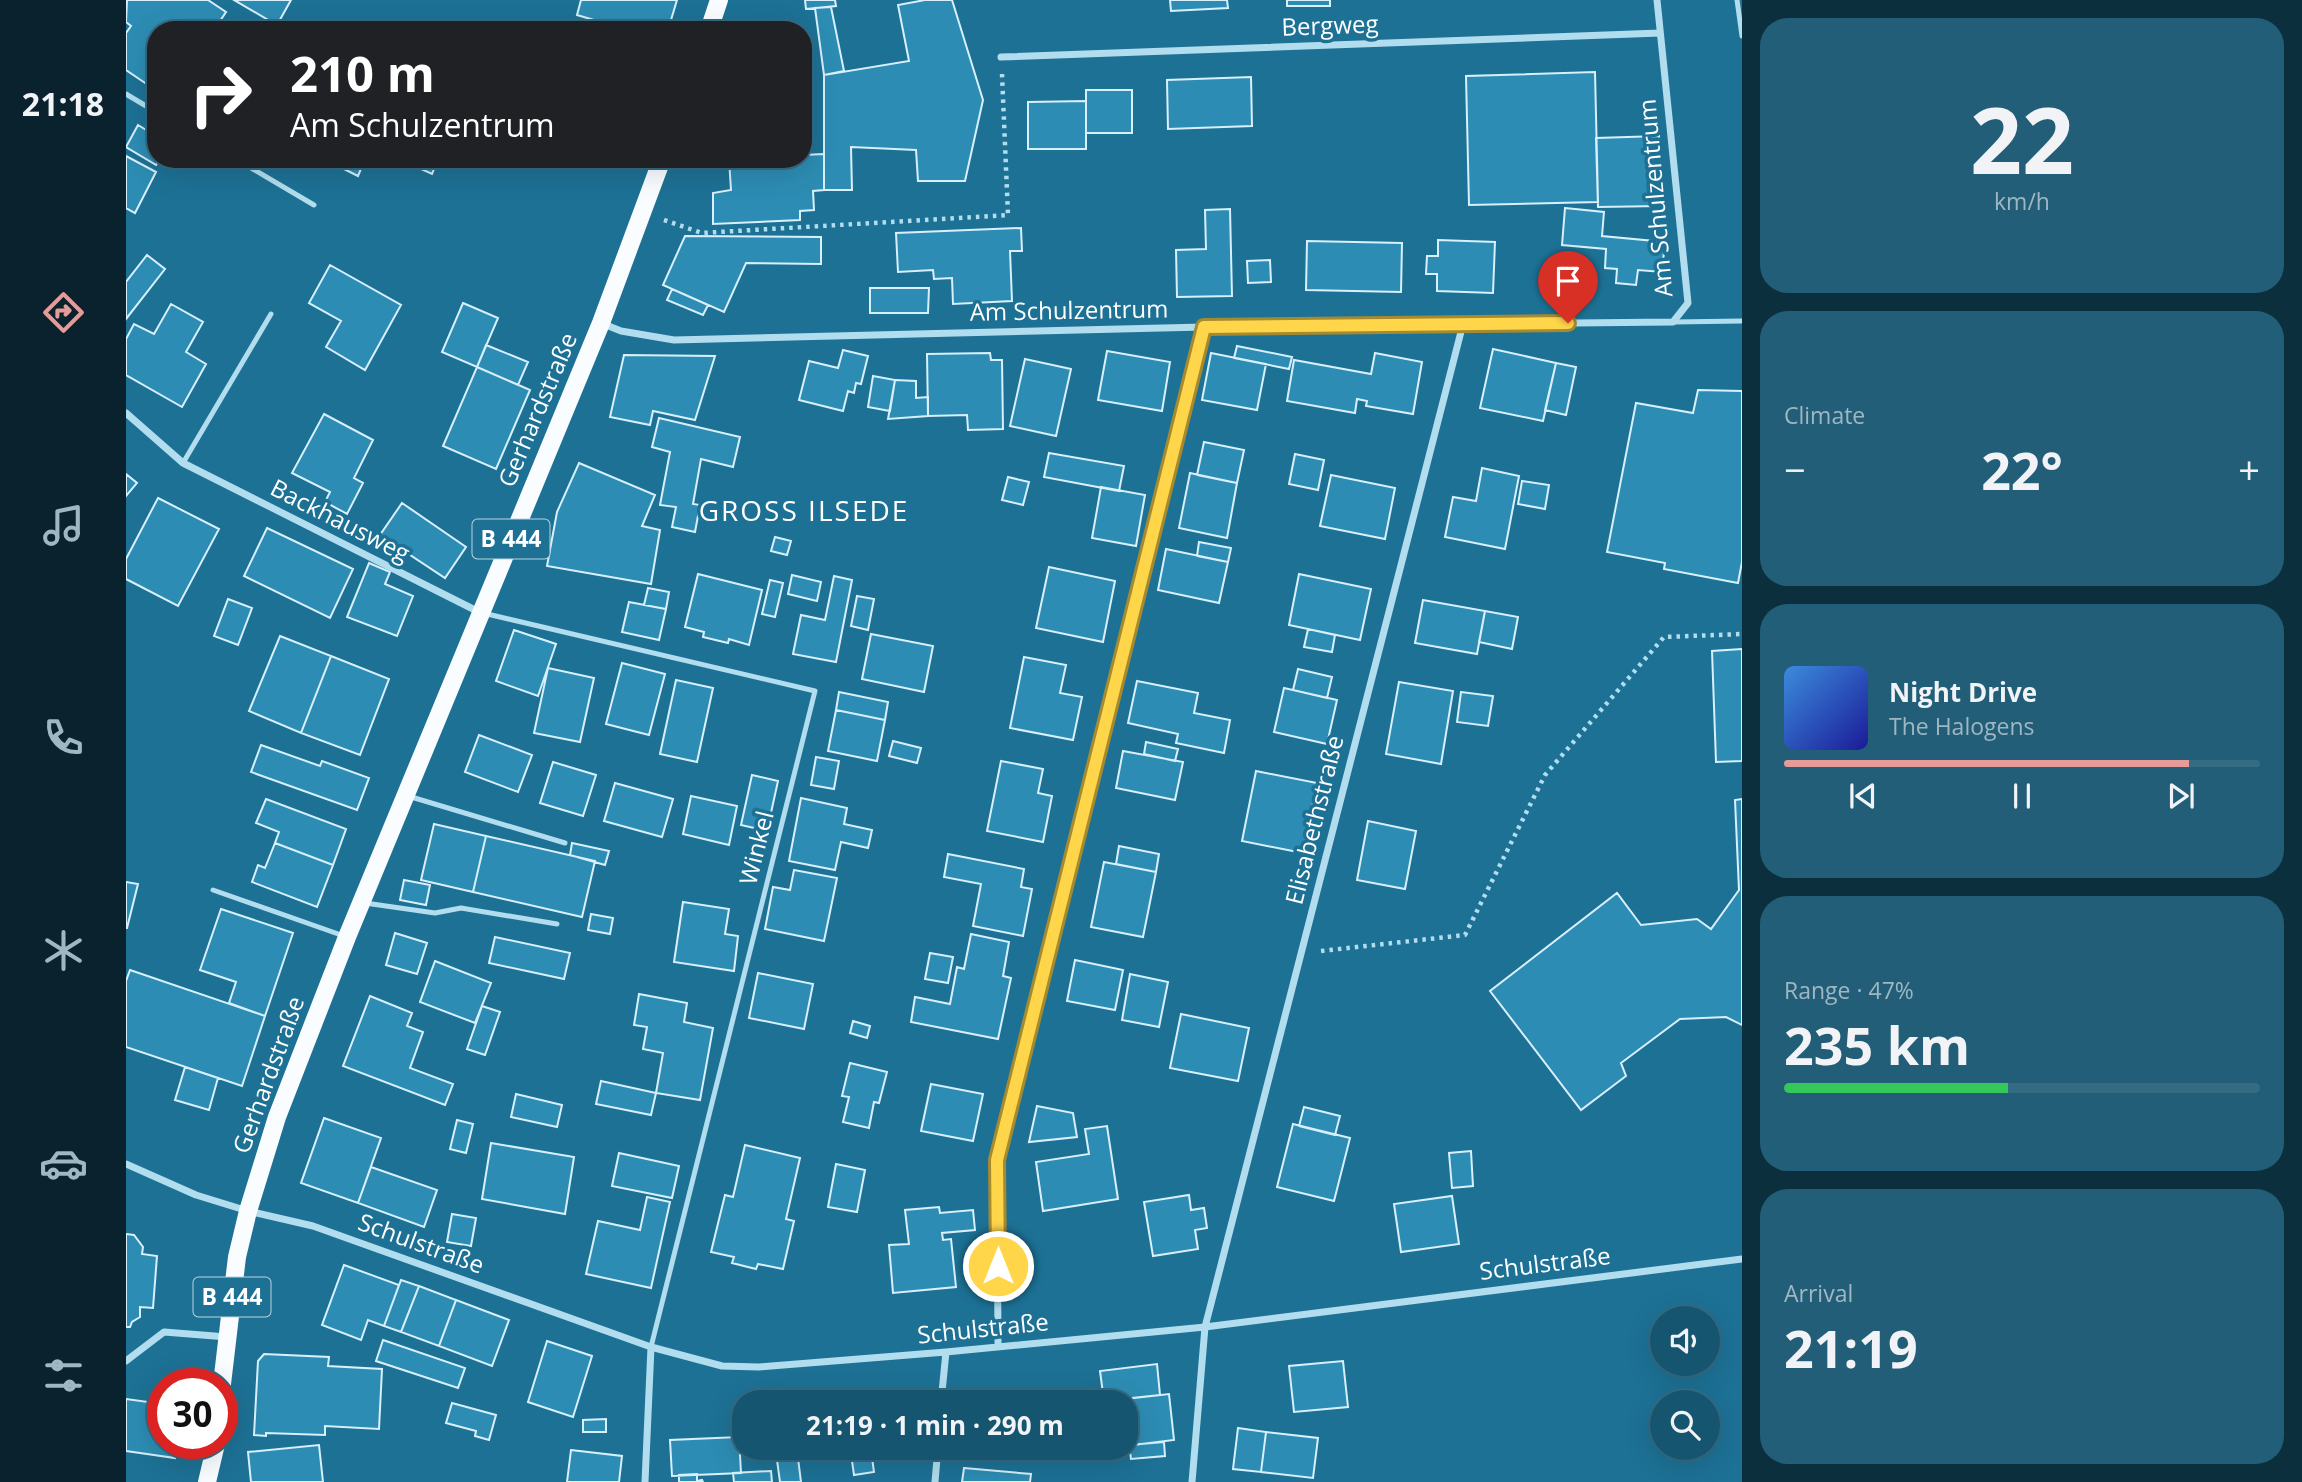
<!DOCTYPE html>
<html lang="en">
<head>
<meta charset="utf-8">
<style>
  body { margin:0; font-family:"Open Sans",sans-serif; background:#235e78; color:#f1f3f6; height:100vh; display:flex; flex-direction:column; font-size:26px; white-space:nowrap }
  * { box-sizing:border-box; margin:0 }
  p { font-size:23px; color:#9eb7c3 }
  .icon { flex:none; width:38px; height:38px; fill:none; stroke:currentColor; stroke-width:2; stroke-linecap:round; stroke-linejoin:round }
  .map { position:relative; flex:1; overflow:hidden }
  .panel { display:flex; flex-direction:column; gap:18px; padding:18px; background:#0c2f3e; width:560px }
  .panel>* { flex:none }
  .guide { position:absolute; left:21px; top:21px; width:665px; height:147px; border-radius:28px; box-shadow:0 7px 28px #0002,0 0 0 2px #356b83; background:#202124; color:#fff; overflow:hidden }
  .tools { position:absolute; left:1524px; top:1306px; display:grid; gap:14px }
  .tools a { display:grid; place-items:center; width:70px; height:70px; border-radius:50%; background:#165570; box-shadow:0 7px 28px #0002,0 0 0 2px #356b83; font-size:35px }
  .speed { position:absolute; left:21px; top:1368px; display:flex; gap:14px; font-size:35px; font-weight:700; text-align:center }
  .speed>* { display:grid; place-content:center; width:91px; height:91px; border-radius:50%; background:#165570; box-shadow:0 7px 28px #0002,0 0 0 2px #356b83; line-height:1 }
  .speed .limit { border:10px solid #d22; background:#fff; color:#111 }
  .pin { position:absolute; display:grid; place-items:center; width:60px; height:60px; color:#fff; margin:-72px -30px; border-radius:50% 50% 50% 0; rotate:-45deg; box-shadow:0 0 7px #0007 }
  .pin .icon { rotate:45deg }
  .me { position:absolute; width:77px; margin:-38px; rotate:0deg; stroke-linejoin:round; filter:drop-shadow(0 0 5px #0008) }
  .turn { display:flex; align-items:center; gap:24px; height:147px; padding:0 28px; font-size:32px }
  .turn .icon { width:91px; height:91px; stroke-width:2.5 }
  .turn b { display:block; font-size:49px; line-height:60px }
  .big { font-size:52px; font-weight:700; line-height:1.1 }
  .panel .tile { flex:1; display:flex; flex-direction:column; justify-content:center; gap:10px; min-width:0; padding:0 24px; border-radius:28px; background:#235e78 }
  .panel .dial { align-items:center; gap:0 }
  .dial b { font-size:91px; line-height:1 }
  .song { display:flex; align-items:center; gap:21px }
  .cover { width:84px; height:84px; border-radius:10px; background:linear-gradient(135deg,hsl(210 70% 55%),hsl(240 70% 35%)) }
  .played { height:7px; border-radius:4px; background:linear-gradient(90deg,#e69b98 85%,#356b83 85%) }
  .keys { display:flex; justify-content:space-around; direction:ltr }
  .heat { display:flex; justify-content:space-between; align-items:center; font-size:38px; direction:ltr }
  .charge { height:10px; border-radius:5px; background:linear-gradient(90deg,#34c759 47%,#356b83 0) }
  .trip { position:absolute; left:606px; top:1390px; width:406px; height:70px; border-radius:28px; background:#165570; box-shadow:0 7px 28px #0002,0 0 0 2px #356b83; font-weight:700; line-height:70px; text-align:center }
  main { display:flex; flex:1; min-height:0 }
  .tab-bar { display:flex; flex-direction:column; width:126px; justify-content:space-around; align-items:center; background:#09222d; color:#9eb7c3 }
  .tab-bar .icon { width:49px; height:49px }
  .tab-bar .on { color:#e69b98 }
  .tab-bar b { font-size:32px; color:#f1f3f6 }
  .map>svg:first-child { display:block }
  .building { fill:#2d8cb3; stroke:#d7f0fb; stroke-width:2 }
  .lines { fill:none; stroke-linecap:round; stroke-linejoin:round }
  .path { stroke:#b1ddef; stroke-width:4.5; stroke-dasharray:3.5 5; stroke-linecap:butt }
  .service { stroke:#b1ddef; stroke-width:5 }
  .minor { stroke:#b1ddef; stroke-width:7 }
  .primary { stroke:#f9fdff; stroke-width:18 }
  .route-casing { stroke:#a68a30; stroke-width:18 }
  .route { stroke:#ffd54a; stroke-width:12 }
  .labels { text-anchor:middle; stroke-width:7; stroke-linejoin:round; paint-order:stroke }
  .shield { fill:#1d7195; stroke:#bbd4df; stroke-width:2 }
  .shield-label { font-size:23px; font-weight:bold; fill:#fff }
  .street-label { font-size:24px; fill:#fff; stroke:#1d7195 }
  .quarter-label { font-size:28px; letter-spacing:2px; fill:#fff; stroke:#1d7195 }
</style>
</head>
<body>
<main>
<nav class="tab-bar">
<b>21:18</b>
<svg class="icon on" aria-label="directions" viewBox="0 0 24 24"><path d="M12 3l9 9-9 9-9-9zM9 14v-3h6M13 9l2 2-2 2"/></svg>
<svg class="icon" aria-label="music" viewBox="0 0 24 24"><path d="M9 18V5l10-2v13"/><circle cx="6" cy="18" r="3"/><circle cx="16" cy="16" r="3"/></svg>
<svg class="icon" aria-label="phone" viewBox="0 0 24 24"><path d="M5 4h4l2 5-3 2q2 4 5 5l2-3 5 2v4C11 20 4 13 5 4z"/></svg>
<svg class="icon" aria-label="climate" viewBox="0 0 24 24"><path d="M12 3v18M4 7l16 10M4 17L20 7"/></svg>
<svg class="icon" aria-label="car" viewBox="0 0 24 24"><path d="M5 17H2v-5l4-1 3-4h7l3 4 3 1v5h-3M9 17h6M6 11h13"/><circle cx="7" cy="17" r="2"/><circle cx="17" cy="17" r="2"/></svg>
<svg class="icon" aria-label="filters" viewBox="0 0 24 24"><path d="M4 7h16M4 17h16"/><circle cx="9" cy="7" r="2"/><circle cx="15" cy="17" r="2"/></svg>
</nav>
<div class="map">
<svg width="1616" height="1482" viewBox="0 0 1616 1482">
  <rect width="100%" height="100%" fill="#1d7195"/>
  <path class="building" d="M1 0H82L100 12 88 30H30V81L25 87 0 70V33L5 26 0 22Z
    M108 0H165L151 25Z
    M455 0H551L542 30H502L451 15Z
    M679 0H709L710 6 680 9Z
    M799 0H826L857 100 839 181H792L790 150 725 147 726 190H698V75L783 61 772 5Z
    M1044 0H1101L1102 8 1045 11Z
    M1161 0H1204V6H1161Z
    M705 7 718 71 698 75 689 8Z
    M1469 72 1472 202 1343 205 1340 76Z
    M1125 77 1126 126 1042 129 1041 80Z
    M960 90H1006V133H960Z
    M960 101V149H902V102Z
    M12 125 30 136V159H34L30 165 0 147Z
    M1533 136 1535 206 1472 207 1470 138Z
    M698 154V190L687 191 688 210 674 211V220L587 224V193L605 190 603 159H677V155Z
    M0 156 30 172 9 213 0 208Z
    M198 159H239L232 176Z
    M273 159H312L306 174Z
    M1439 208 1478 212 1476 236 1539 242 1536 272 1512 270 1510 285 1490 283 1491 269 1479 268 1480 249 1436 245Z
    M1104 209 1106 296 1051 297 1050 250 1080 249 1079 210Z
    M895 228 896 251H884L886 301 827 304 826 278 808 279 807 270 772 272 770 233Z
    M559 236 695 237V264L620 263 598 312 537 285Z
    M1312 240 1369 242 1367 293 1311 291V274H1300L1301 256H1312Z
    M1181 241 1276 243 1275 292 1180 290Z
    M21 255 39 269 0 319V282Z
    M1144 260 1145 282 1122 283 1121 261Z
    M204 265 275 305 239 370 200 347 215 321 183 303Z
    M744 288H803L802 313H744Z
    M546 289 582 305 577 315 541 300Z
    M337 303 372 318 351 367 316 352Z
    M45 304 77 322 60 352 80 364 56 407 0 375V339L8 324 28 334Z
    M360 345 402 362 392 385 351 367Z
    M1111 346 1166 357 1163 369 1108 358Z
    M1367 349 1430 363 1417 421 1354 408Z
    M717 350 742 356 735 384 730 383 728 393 722 391 717 411 673 400 683 361 712 368Z
    M981 351 1044 362 1036 411 972 400Z
    M864 353 865 360H876L877 429 842 430 841 415 802 416 801 354Z
    M1085 353 1140 364 1131 410 1076 400Z
    M1249 353 1296 362 1287 414 1240 406 1241 401 1231 399 1229 413 1161 401 1168 360 1245 374Z
    M498 355 589 356 569 420 527 411 524 425 484 417Z
    M899 359 945 369 930 436 884 426Z
    M1430 363 1450 367 1440 415 1419 410Z
    M351 367 404 390 370 469 317 446Z
    M747 376 769 380 764 411 742 407Z
    M769 380 790 381V398L802 397V416L762 419Z
    M1572 390 1616 391V562L1612 583 1538 569 1539 563 1481 552 1510 403 1567 413Z
    M198 414 247 440 228 478 237 483 221 514 199 502 204 492 166 473Z
    M533 418 614 437 607 467 575 459 567 504 574 505 569 532 546 527 550 507 534 505 544 452 526 447Z
    M1078 442 1118 450 1111 483 1071 475Z
    M923 453 998 466 993 491 918 477Z
    M1169 454 1198 460 1192 490 1163 484Z
    M453 463 529 495 516 526 534 530 525 584 421 566 431 512Z
    M1356 468 1393 476 1379 549 1319 537 1327 497 1350 501Z
    M1064 473 1111 483 1101 538 1053 528Z
    M0 474 11 483 0 496Z
    M1205 475 1269 488 1259 539 1194 526Z
    M882 477 903 482 897 505 876 500Z
    M1396 481 1423 485 1419 509 1392 504Z
    M975 487 1019 495 1010 546 966 538Z
    M32 498 93 529 52 606 0 579V559Z
    M276 503 340 547 319 578 254 535Z
    M141 528 227 569 204 618 118 576Z
    M649 537 665 541 661 555 645 551Z
    M1073 542 1105 548 1102 562 1071 556Z
    M1040 549 1102 562 1093 603 1032 590Z
    M243 563 264 572 259 584 287 596 271 636 221 617Z
    M923 567 989 581 977 642 910 628Z
    M572 574 636 590 623 645 603 639 602 643 577 637 578 632 559 627Z
    M1173 574 1245 589 1234 640 1163 625Z
    M666 575 695 582 691 601 662 594Z
    M708 576 726 580 710 662 667 654 675 615 699 620Z
    M644 580 657 583 649 617 636 614Z
    M522 588 543 592 540 609 518 605Z
    M731 596 748 599 742 630 725 626Z
    M102 599 126 608 112 645 88 636Z
    M1297 600 1359 611 1351 654 1289 643Z
    M503 602 540 609 533 640 496 632Z
    M1359 611 1392 617 1386 649 1353 642Z
    M1182 629 1209 635 1206 652 1178 647Z
    M388 630 430 644 412 696 370 681Z
    M745 634 807 646 798 692 736 679Z
    M154 636 205 656 175 733 123 711Z
    M1616 649V761L1590 762 1586 651Z
    M205 656 263 679 234 755 175 733Z
    M898 657 940 665 934 693 956 697 947 740 884 728Z
    M496 663 539 674 523 735 480 724Z
    M422 668 468 678 454 742 408 733Z
    M1172 669 1206 677 1201 698 1167 690Z
    M550 680 587 688 571 762 534 754Z
    M1011 681 1072 693 1068 713 1104 720 1098 753 1050 743 1052 734 1002 723Z
    M1273 682 1327 691 1315 764 1260 754Z
    M1158 688 1211 700 1201 744 1148 732Z
    M713 692 762 702 759 720 710 710Z
    M1335 692 1367 696 1362 726 1331 722Z
    M710 710 759 720 751 761 702 751Z
    M353 735 406 755 392 792 339 772Z
    M767 741 795 748 791 763 763 756Z
    M1020 742 1052 749 1049 761 1018 754Z
    M135 745 194 766 196 761 243 778 231 810 125 772Z
    M997 751 1057 762 1049 800 990 788Z
    M690 757 713 761 708 789 685 785Z
    M875 761 917 769 912 793 926 796 917 842 861 831Z
    M427 762 470 775 457 816 414 803Z
    M1130 771 1191 783 1177 853 1116 841Z
    M626 775 652 781 641 831 615 825Z
    M489 783 547 799 536 837 478 821Z
    M565 796 611 806 603 845 557 834Z
    M675 798 721 808 718 824 746 830 742 848 715 842 709 870 663 861Z
    M140 799 220 829 207 865 149 843 153 832 130 823Z
    M1616 799V1025L1600 1017 1554 1019 1495 1063 1500 1076 1455 1110 1364 991 1491 893 1515 925 1571 919 1585 929 1613 890 1609 800Z
    M1242 821 1290 831 1279 889 1231 880Z
    M308 824 360 836 347 892 295 880Z
    M360 836 469 861 456 917 347 892Z
    M149 843 207 865 191 907 126 882 132 865 139 868Z
    M446 843 483 851 479 865 444 855Z
    M993 846 1033 854 1030 872 990 864Z
    M822 854 898 869 895 887 906 889 897 936 847 926 855 884 818 877Z
    M978 862 1030 872 1017 937 965 927Z
    M668 870 711 878 698 941 639 929 647 887 664 890Z
    M278 880 304 885 300 905 274 900Z
    M0 882 12 884 1 928H0Z
    M557 902 603 909 599 934 612 936 608 971 548 962Z
    M95 909 167 933 139 1016 103 1003 110 982 74 970Z
    M465 914 487 918 484 934 462 930Z
    M269 933 301 943 291 974 260 965Z
    M845 934 883 942 877 976 885 978 872 1039 785 1022 789 997 824 1004 831 967 838 969Z
    M369 937 444 953 438 979 363 963Z
    M804 953 827 957 822 983 799 979Z
    M949 960 997 970 989 1010 941 1001Z
    M309 961 365 983 349 1023 294 1002Z
    M4 970 139 1016 116 1086 0 1047V981Z
    M632 973 687 984 678 1029 623 1018Z
    M1004 974 1042 982 1033 1027 996 1020Z
    M513 994 561 1003 558 1022 587 1028 574 1100 530 1093 537 1053 517 1049 521 1027 508 1025Z
    M244 996 286 1013 281 1026 297 1032 284 1068 327 1084 319 1105 217 1066Z
    M356 1006 374 1012 359 1055 341 1049Z
    M1055 1014 1123 1028 1112 1081 1044 1068Z
    M727 1021 744 1026 741 1038 724 1033Z
    M724 1063 761 1072 753 1103 748 1102 743 1128 717 1122 723 1097 716 1096Z
    M59 1067 92 1078 83 1110 49 1100Z
    M475 1081 530 1093 525 1115 470 1104Z
    M805 1084 857 1094 847 1141 795 1131Z
    M390 1094 436 1105 431 1127 385 1117Z
    M911 1106 947 1113 951 1137 903 1142Z
    M1178 1107 1214 1116 1209 1135 1173 1126Z
    M198 1118 255 1138 232 1203 175 1183Z
    M331 1120 347 1124 340 1153 324 1149Z
    M1167 1124 1224 1138 1208 1201 1151 1187Z
    M981 1126 992 1199 917 1211 910 1162 963 1154 959 1129Z
    M365 1143 448 1157 439 1214 356 1199Z
    M619 1145 674 1158 660 1219 668 1221 657 1269 632 1264 630 1269 606 1263 608 1257 585 1252 599 1195 607 1197Z
    M1345 1151 1347 1186 1326 1188 1323 1153Z
    M493 1153 553 1166 546 1198 486 1186Z
    M710 1164 739 1170 731 1212 702 1207Z
    M245 1167 311 1190 298 1227 232 1203Z
    M1063 1195 1065 1210 1078 1208 1081 1228 1069 1230 1072 1249 1027 1256 1018 1202Z
    M1326 1196 1333 1244 1275 1252 1268 1204Z
    M521 1197 544 1202 525 1288 460 1274 472 1221 514 1230Z
    M813 1207 814 1213 847 1210 849 1230 816 1233 817 1240 825 1239 830 1287 767 1293 763 1245 783 1244 779 1210Z
    M326 1214 350 1218 345 1246 321 1242Z
    M0 1234 8 1235 17 1247 16 1254 31 1256 27 1308 14 1307V1317L6 1322 4 1327H0Z
    M218 1265 273 1285 258 1326 242 1320 235 1340 196 1325Z
    M275 1280 293 1286 275 1332 258 1326Z
    M293 1286 330 1300 313 1346 275 1332Z
    M330 1300 383 1320 366 1366 313 1346Z
    M257 1340 339 1368 332 1388 250 1361Z
    M421 1341 466 1356 447 1417 402 1402Z
    M138 1354 203 1357 202 1366 256 1369 253 1429 199 1426V1435L140 1433V1436L128 1435 132 1361Z
    M1217 1361 1222 1407 1168 1412 1163 1366Z
    M1031 1364 1034 1395 978 1401 974 1371Z
    M893 1392 938 1396 937 1402H892Z
    M1043 1394 1048 1440 999 1446V1402L991 1400Z
    M0 1399 37 1404V1444H51L49 1458 0 1451Z
    M326 1403 370 1415 363 1440 349 1436 350 1431 320 1423Z
    M480 1419V1432H457V1420Z
    M1112 1428 1140 1432 1135 1472 1107 1469Z
    M1140 1432 1192 1438 1187 1478 1135 1472Z
    M613 1437 615 1473 546 1476 544 1440Z
    M1038 1442 1039 1456 1005 1459 1003 1445Z
    M193 1445 197 1482H125L122 1452Z
    M640 1447H700L701 1454 672 1458 675 1482H654L651 1460 642 1461Z
    M700 1447H724L725 1451 701 1454Z
    M724 1447H767L745 1450 748 1472 728 1475Z
    M907 1447H933L932 1455 907 1453Z
    M445 1450 496 1456 493 1482H441Z
    M838 1468 905 1474 904 1482H836Z
    M645 1471 646 1482H608L607 1473Z
    M571 1474V1481L576 1480 577 1482H553V1475Z"/>
  <g class="lines">
    <path class="path" d="M538 220 576 233 882 215 876 74
      M1195 951 1339 935 1419 775 1538 637 1616 634"/>
    <path class="service" d="M1611 0 1616 36
      M0 94 30 112
      M110 159 188 205
      M1547 322 1616 321
      M57 463 145 314
      M357 613 689 691 525 1347
      M282 796 439 843
      M87 890 218 936
      M239 903 309 913 335 908 431 924"/>
    <path class="minor" d="M875 57 1534 33
      M475 323 495 331 548 340 1078 327 1547 322 1562 303 1531 0
      M0 413 57 463 353 612
      M0 1164 70 1195 122 1211 187 1226 525 1347 596 1366 633 1367 820 1352 1079 1327 1616 1259
      M872 1346 871 1160 1078 327
      M0 1361 38 1332 101 1337
      M815 1402 820 1352
      M519 1482 525 1347
      M809 1482 812 1447
      M1066 1482 1079 1327 1337 324"/>
    <path class="primary" d="M583 30 593 0
      M96 1384 111 1257 122 1211 151 1117 221 937 475 323 536 159
      M81 1482 90 1444"/>
  </g>
  <g class="lines">
    <g class="route-casing">
      <path id="route" d="M872 1266 871 1160 1078 327 1442 323"/>
    </g>
    <use href="#route" class="route"/>
  </g>
  <g class="labels">
    <g class="shield">
      <rect x="346.5" y="519.5" width="77" height="39" rx="5"/>
      <rect x="67.5" y="1277.5" width="77" height="39" rx="5"/>
    </g>
    <g class="shield-label">
      <text x="385" y="547">B 444</text>
      <text x="106" y="1305">B 444</text>
    </g>
    <g class="street-label">
      <text transform="translate(1204 26) rotate(-2)" y="8">Bergweg</text>
      <text transform="translate(1530 198) rotate(-95)" y="8">Am Schulzentrum</text>
      <text transform="translate(943 311) rotate(-1)" y="8">Am Schulzentrum</text>
      <text transform="translate(412 410) rotate(-67)" y="8">Gerhardstraße</text>
      <text transform="translate(214 521) rotate(27)" y="8">Backhausweg</text>
      <text transform="translate(1189 820) rotate(-76)" y="8">Elisabethstraße</text>
      <text transform="translate(631 848) rotate(-76)" y="8">Winkel</text>
      <text transform="translate(143 1075) rotate(-70)" y="8">Gerhardstraße</text>
      <text transform="translate(295 1244) rotate(20)" y="8">Schulstraße</text>
      <text transform="translate(1419 1264) rotate(-7)" y="8">Schulstraße</text>
      <text transform="translate(857 1329) rotate(-6)" y="8">Schulstraße</text>
    </g>
    <g class="quarter-label">
      <text x="678" y="521">GROSS ILSEDE</text>
    </g>
  </g>
</svg>
<div class="tools">
<a><svg class="icon" aria-label="sound" viewBox="0 0 24 24"><path d="M4 9h4l5-4v14l-5-4H4zM17 9q2 3 0 6"/></svg></a>
<a><svg class="icon" aria-label="search" viewBox="0 0 24 24"><circle cx="10" cy="10" r="6"/><path d="M15 15l6 6"/></svg></a>
</div>
<div class="speed"><div class="limit">30</div></div>
<div class="pin" style="left:1442px;top:323px;background:#d93025"><svg class="icon" aria-label="arrive" viewBox="0 0 24 24"><path d="M6 21V4h12l-3 4 3 4H6"/></svg></div>
<svg class="me" style="left:872px;top:1266px" viewBox="-20 -20 40 40"><circle r="17" fill="#ffd54a" stroke="#fff" stroke-width="3"/><path d="M0-11L8 9 0 5-8 9z" fill="#fff"/></svg>
<div class="trip">21:19 · 1 min · 290 m</div>
<div class="guide">
<div class="turn"><svg class="icon" aria-label="right" viewBox="0 0 24 24"><path d="M7 20v-9h11M14 6l5 5-5 5"/></svg><div><b>210 m</b>Am Schulzentrum</div></div>
</div>
</div>
<section class="panel">
<div class="tile dial"><b>22</b><p>km/h</p></div>
<div class="tile"><p>Climate</p>
<div class="heat"><a>−</a><b class="big">22°</b><a>+</a></div>
</div>
<div class="tile">
<div class="song"><i class="cover"></i><div><b>Night Drive</b><p>The Halogens</p></div></div>
<div class="played"></div>
<div class="keys"><svg class="icon" aria-label="previous" viewBox="0 0 24 24"><path d="M18 5L8 12l10 7zM5 5v14"/></svg><svg class="icon" aria-label="pause" viewBox="0 0 24 24"><path d="M8 5v14M16 5v14"/></svg><svg class="icon" aria-label="next" viewBox="0 0 24 24"><path d="M6 5l10 7-10 7zM19 5v14"/></svg></div>
</div>
<div class="tile"><p>Range · 47%</p><b class="big">235 km</b><div class="charge"></div></div>
<div class="tile"><p>Arrival</p><b class="big">21:19</b></div>
</section>
</main>
</body>
</html>
